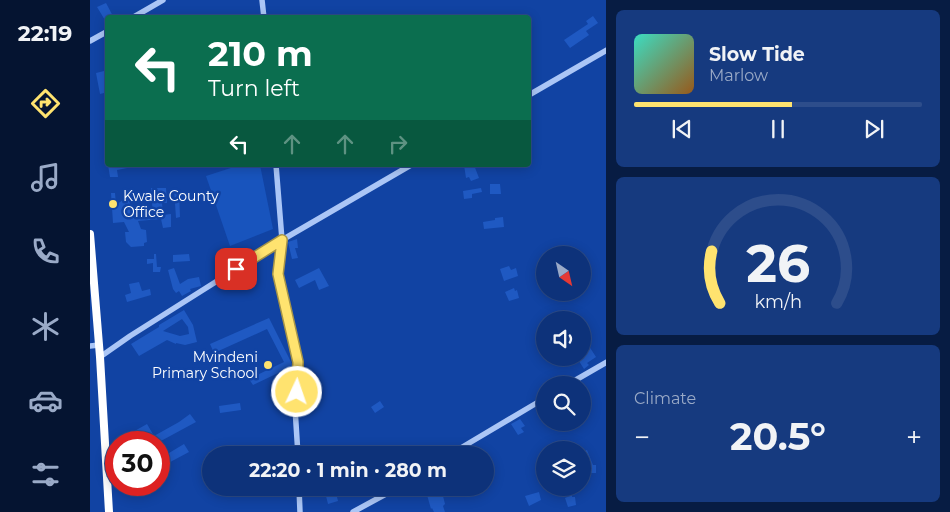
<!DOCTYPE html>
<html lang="en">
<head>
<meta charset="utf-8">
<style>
  body { margin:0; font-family:Montserrat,sans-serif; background:#163a7f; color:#f1f3f6; height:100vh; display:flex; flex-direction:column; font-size:19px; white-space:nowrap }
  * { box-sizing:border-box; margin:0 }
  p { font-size:16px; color:#9aaac7 }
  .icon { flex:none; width:28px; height:28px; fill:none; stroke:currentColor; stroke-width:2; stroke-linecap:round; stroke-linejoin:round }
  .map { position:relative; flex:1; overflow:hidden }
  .drawer { display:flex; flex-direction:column; gap:10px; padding:10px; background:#071c43; width:344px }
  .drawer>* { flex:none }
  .banner { position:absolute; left:15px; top:15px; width:426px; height:152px; border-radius:5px; box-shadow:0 2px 12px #0003,0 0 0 1px #2d4d8b; background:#0b6e4f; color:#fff; overflow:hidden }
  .needle { width:32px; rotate:146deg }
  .controls { position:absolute; left:446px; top:246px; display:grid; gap:10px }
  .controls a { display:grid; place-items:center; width:55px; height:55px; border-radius:50%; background:#0d327a; box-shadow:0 2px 12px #0003,0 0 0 1px #2d4d8b; font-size:25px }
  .speed { position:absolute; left:15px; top:431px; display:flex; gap:10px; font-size:25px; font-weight:700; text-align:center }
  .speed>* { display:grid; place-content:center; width:65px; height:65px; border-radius:50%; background:#0d327a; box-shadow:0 2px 12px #0003,0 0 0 1px #2d4d8b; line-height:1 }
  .speed .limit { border:8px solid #d22; background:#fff; color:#111 }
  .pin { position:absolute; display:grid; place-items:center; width:42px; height:42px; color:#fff; margin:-21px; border-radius:10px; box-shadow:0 2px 8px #0006 }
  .me { position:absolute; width:55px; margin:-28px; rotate:3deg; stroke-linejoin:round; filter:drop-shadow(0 0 4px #0008) }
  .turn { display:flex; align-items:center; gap:18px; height:105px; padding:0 20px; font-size:22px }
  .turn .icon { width:65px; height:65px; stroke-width:2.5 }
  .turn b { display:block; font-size:35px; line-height:42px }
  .lanes { display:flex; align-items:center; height:48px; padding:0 20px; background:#0003; justify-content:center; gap:25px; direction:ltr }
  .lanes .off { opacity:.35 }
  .big { font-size:38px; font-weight:700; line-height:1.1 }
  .drawer .tile { flex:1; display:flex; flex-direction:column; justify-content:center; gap:8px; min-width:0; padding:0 18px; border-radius:8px; background:#163a7f }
  .drawer .dial { align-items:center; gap:0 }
  .dial svg { height:130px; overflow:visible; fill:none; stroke:#2d4d8b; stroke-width:7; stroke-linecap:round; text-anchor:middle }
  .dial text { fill:#f1f3f6; stroke:none }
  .song { display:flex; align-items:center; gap:15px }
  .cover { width:60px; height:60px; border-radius:8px; background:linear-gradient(135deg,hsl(170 70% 55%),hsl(30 70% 35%)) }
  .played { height:5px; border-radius:2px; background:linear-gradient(90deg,#ffe36f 55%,#2d4d8b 55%) }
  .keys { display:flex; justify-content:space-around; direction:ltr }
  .heat { display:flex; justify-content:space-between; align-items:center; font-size:28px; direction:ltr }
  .trip { position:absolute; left:112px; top:446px; width:292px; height:50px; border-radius:25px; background:#0d327a; box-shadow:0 2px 12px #0003,0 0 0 1px #2d4d8b; font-weight:700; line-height:50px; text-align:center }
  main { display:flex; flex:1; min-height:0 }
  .dock { display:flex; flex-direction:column; width:90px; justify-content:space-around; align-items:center; background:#051431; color:#9aaac7 }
  .dock .icon { width:35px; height:35px }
  .dock .active { color:#ffe36f }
  .dock b { font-size:22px; color:#f1f3f6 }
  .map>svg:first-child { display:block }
  .green { fill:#1854bd }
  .building { fill:#1f59c2; fill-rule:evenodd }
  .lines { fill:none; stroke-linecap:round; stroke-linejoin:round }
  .minor { stroke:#abc6f6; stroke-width:5.5 }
  .highway { stroke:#fff; stroke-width:8 }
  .route-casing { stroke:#a69448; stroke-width:12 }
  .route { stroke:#ffe36f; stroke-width:9 }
  .poi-dot { fill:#ffe36f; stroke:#1143a3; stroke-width:2 }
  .labels { text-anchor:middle; stroke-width:5; stroke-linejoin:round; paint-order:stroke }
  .poi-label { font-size:14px; fill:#fff; stroke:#1143a3; text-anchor:start }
</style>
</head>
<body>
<main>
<nav class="dock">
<b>22:19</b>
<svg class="icon active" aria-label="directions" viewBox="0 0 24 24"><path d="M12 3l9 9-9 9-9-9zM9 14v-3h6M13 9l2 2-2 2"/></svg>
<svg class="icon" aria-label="music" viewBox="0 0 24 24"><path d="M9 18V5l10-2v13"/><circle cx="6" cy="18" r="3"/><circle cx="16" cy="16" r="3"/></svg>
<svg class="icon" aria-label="phone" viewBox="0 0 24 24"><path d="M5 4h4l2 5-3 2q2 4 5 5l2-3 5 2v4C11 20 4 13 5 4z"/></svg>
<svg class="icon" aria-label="climate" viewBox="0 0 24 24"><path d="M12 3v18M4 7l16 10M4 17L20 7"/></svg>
<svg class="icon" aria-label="car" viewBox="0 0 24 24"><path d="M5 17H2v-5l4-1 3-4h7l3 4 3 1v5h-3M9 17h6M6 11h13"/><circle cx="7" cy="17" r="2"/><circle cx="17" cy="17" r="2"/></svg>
<svg class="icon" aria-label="filters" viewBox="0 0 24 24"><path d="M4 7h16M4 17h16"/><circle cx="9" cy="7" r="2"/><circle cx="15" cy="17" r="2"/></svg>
</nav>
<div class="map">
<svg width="517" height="512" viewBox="0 0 517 512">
  <rect width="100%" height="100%" fill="#1143a3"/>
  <path class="green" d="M150 165H170L183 229 140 246 116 176Z"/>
  <path class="building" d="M16 3 24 18H18V25L7 7Z
    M503 16 508 23 496 31 499 35 480 48 474 40 498 24 496 21Z
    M18 70V92L10 94 6 73Z
    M18 165H42V167L27 170 28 177H20Z
    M374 165H384L389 178 381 181 379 177 376 178Z
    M400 184H410L411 194H400Z
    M61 188H76L77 203H72L73 215 81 214V227L73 228 71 219 48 221 51 229 56 230 57 242 54 243V246L41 247 36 242 35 232H39L34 222 23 223 21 193H25L26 205 34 199 33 192 38 191 40 194V218L63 216Z
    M391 188 392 192 382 194V198L374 199 373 191Z
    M84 189 89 190 90 217 86 218Z
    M413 217 414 227 394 229 393 222 405 220V218Z
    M207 239 208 248H205L208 258 202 259 198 242Z
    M64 254H66L67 267H71L70 272H63V263L57 264V259H64Z
    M99 254 100 261 83 262V255Z
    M419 266 421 270 426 268 428 276 414 281 410 269Z
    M84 268 90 284 98 279 109 277 111 286 100 289 101 291 92 296 89 291 86 293 83 289 78 270Z
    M229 268 239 286 229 290 225 280 209 288 205 280Z
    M49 282 52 291 60 289 61 295 37 302 35 295 41 293 39 284Z
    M424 288 425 291 427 290 429 298 419 301 415 292Z
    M94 310 103 325 107 342 95 345 86 343V344L77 340 49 356 41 344 64 330 69 327V325ZM92 319 98 327 99 334 90 336 73 331Z
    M179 318 203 366 163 385 159 379 194 362 177 329 124 353 120 344Z
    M497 343 506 357 497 363 499 365 494 369 487 358H492V345Z
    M290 401 294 407 285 413 281 407Z
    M150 403 151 410 130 413 129 406Z
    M100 414 106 422 69 442H47L41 433 57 424 64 436 89 422Z
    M430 419 435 426 431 428 434 432 428 435 421 424Z
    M94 444 99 452 69 468V459Z
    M497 450 503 465H506V473H500L498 461 492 463V455L496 454 495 451Z
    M236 488H241L246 493 248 501 238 504 236 496 239 495Z
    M335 488H349L350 491 356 489 358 494 353 496 355 504 353 506 355 512H344L342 508 341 509Z
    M449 492 451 500 439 506 435 496Z
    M482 495V497H485L486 505 478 507 475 498Z"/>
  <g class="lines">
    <path class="minor" d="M172 0 174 18
      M42 18 73 0
      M0 41 18 31
      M439 95 517 50
      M186 165 192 240 188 274 208 362 209 377 205 408 208 455
      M0 346 9 345
      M10 357 40 336 192 240 321 165
      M477 385 517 362
      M359 455 455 398
      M209 488 210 512
      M263 512 307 488"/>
    <path class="highway" d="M0 234 10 357 19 512"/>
  </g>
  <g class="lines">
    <g class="route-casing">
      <path id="route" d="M146 269 192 240 188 274 208 362 207 392"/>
    </g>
    <use href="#route" class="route"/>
  </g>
  <g class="poi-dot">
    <circle cx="23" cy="204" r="5"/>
    <circle cx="178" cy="365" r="5"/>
  </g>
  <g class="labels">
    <g class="poi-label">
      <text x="33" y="201">Kwale County<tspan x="33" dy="16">Office</tspan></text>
      <text x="168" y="362" text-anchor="end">Mvindeni<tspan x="168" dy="16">Primary School</tspan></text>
    </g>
  </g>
</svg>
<div class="controls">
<a><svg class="needle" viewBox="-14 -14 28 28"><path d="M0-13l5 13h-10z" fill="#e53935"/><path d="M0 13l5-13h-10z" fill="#9aaac7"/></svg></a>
<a><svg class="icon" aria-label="sound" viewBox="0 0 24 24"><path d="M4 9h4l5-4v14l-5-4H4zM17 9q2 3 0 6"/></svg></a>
<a><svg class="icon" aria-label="search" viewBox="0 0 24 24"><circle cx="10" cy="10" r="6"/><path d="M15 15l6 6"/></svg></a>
<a><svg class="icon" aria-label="layers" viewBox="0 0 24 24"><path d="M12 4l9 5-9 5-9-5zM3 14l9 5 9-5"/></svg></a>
</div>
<div class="speed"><div class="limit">30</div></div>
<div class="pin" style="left:146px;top:269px;background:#d93025"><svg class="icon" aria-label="arrive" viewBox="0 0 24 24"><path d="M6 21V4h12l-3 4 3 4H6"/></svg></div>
<svg class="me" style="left:207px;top:392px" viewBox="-20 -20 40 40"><circle r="17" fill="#ffe36f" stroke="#fff" stroke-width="3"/><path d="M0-11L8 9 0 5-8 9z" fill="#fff"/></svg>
<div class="trip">22:20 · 1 min · 280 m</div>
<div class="banner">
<div class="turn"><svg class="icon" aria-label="left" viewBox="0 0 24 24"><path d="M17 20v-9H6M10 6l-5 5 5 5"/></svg><div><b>210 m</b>Turn left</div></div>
<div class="lanes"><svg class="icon" aria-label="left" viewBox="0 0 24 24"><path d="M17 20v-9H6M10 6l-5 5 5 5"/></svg><svg class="icon off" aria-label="ahead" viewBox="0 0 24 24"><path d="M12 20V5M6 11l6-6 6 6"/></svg><svg class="icon off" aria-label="ahead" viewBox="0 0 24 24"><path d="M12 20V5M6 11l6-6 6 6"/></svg><svg class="icon off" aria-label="right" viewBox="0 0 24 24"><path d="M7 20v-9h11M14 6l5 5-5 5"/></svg></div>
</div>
</div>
<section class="drawer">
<div class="tile">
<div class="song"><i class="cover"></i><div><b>Slow Tide</b><p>Marlow</p></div></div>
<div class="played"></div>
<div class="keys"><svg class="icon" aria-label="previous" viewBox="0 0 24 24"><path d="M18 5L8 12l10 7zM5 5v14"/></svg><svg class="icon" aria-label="pause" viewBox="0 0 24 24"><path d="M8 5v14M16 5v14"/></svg><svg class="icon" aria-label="next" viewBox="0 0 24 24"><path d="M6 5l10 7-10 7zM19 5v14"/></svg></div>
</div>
<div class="tile dial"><svg viewBox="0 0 100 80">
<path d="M14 69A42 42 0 1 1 86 69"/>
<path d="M14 69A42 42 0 0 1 9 37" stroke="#ffe36f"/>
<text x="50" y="56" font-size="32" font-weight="700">26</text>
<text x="50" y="72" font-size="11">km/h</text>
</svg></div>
<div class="tile"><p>Climate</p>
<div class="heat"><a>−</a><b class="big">20.5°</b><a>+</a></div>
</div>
</section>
</main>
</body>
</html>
